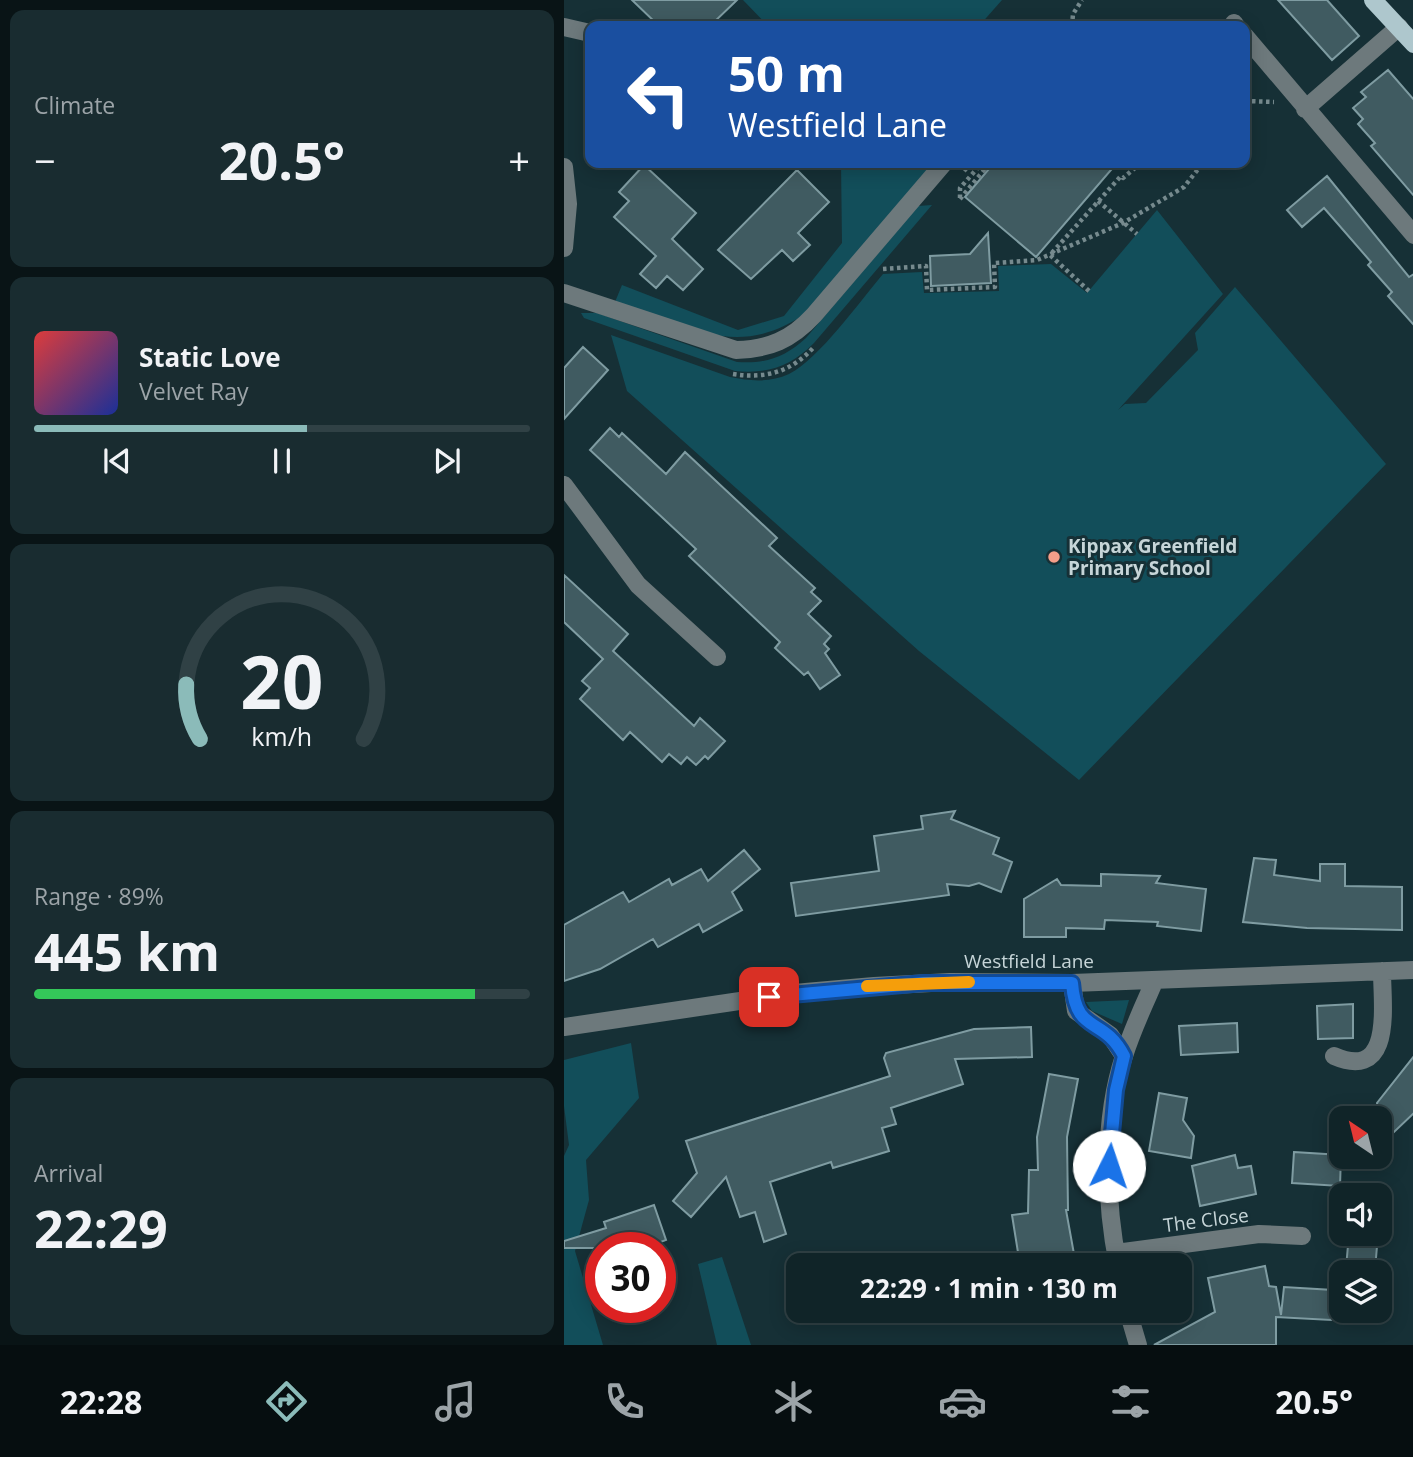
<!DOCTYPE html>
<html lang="en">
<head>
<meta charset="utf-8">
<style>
  body { margin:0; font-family:"Open Sans",sans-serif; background:#192c30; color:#f1f3f6; height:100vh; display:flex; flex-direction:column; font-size:26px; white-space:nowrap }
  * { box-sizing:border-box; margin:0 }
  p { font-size:23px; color:#9ca4a8 }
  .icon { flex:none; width:38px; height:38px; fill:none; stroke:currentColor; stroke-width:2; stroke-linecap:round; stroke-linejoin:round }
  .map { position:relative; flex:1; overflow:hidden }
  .details { display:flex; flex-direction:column; gap:10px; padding:10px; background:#091416; width:564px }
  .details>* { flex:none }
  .hud { position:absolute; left:21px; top:21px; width:665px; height:147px; border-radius:14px; box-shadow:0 4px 18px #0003,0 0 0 2px #304145; background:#1a4fa0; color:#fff; overflow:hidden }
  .needle { width:46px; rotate:325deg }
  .controls { position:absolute; left:765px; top:1106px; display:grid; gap:14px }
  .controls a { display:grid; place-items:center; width:63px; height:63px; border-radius:14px; background:#102428; box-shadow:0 4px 18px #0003,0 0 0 2px #304145; font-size:35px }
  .speed { position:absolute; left:21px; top:1232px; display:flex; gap:14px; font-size:35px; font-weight:700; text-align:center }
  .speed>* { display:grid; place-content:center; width:91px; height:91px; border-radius:50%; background:#102428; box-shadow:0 4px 18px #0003,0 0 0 2px #304145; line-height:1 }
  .speed .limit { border:10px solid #d22; background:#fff; color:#111 }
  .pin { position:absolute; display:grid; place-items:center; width:60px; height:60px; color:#fff; margin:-30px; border-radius:14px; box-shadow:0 4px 10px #0006 }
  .me { position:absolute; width:77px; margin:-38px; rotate:4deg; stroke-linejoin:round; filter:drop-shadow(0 0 5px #0008) }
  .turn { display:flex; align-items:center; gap:24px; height:147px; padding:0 28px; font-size:32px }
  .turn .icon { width:91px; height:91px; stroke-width:2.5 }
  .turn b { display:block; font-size:49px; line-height:60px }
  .big { font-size:52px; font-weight:700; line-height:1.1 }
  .details .tile { flex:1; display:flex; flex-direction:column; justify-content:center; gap:10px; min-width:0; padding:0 24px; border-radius:14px; background:#192c30 }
  .details .dial { align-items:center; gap:0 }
  .dial svg { height:182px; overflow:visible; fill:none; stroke:#304145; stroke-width:7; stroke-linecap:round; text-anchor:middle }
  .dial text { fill:#f1f3f6; stroke:none }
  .song { display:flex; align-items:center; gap:21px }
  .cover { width:84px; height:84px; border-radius:10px; background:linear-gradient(135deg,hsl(0 70% 55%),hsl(230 70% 35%)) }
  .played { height:7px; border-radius:4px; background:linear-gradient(90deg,#8bbbb9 55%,#304145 55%) }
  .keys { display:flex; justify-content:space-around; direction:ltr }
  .heat { display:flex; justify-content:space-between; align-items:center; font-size:38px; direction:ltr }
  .charge { height:10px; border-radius:5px; background:linear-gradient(90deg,#34c759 89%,#304145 0) }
  .trip { position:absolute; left:222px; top:1253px; width:406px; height:70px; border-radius:14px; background:#102428; box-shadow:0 4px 18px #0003,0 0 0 2px #304145; font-weight:700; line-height:70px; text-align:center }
  .dock { display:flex; height:112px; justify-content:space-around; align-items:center; background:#060e10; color:#9ca4a8 }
  .dock .icon { width:49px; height:49px }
  .dock .selected { color:#8bbbb9 }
  .dock b { font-size:32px; color:#f1f3f6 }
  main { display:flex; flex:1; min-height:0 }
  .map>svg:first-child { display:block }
  .green { fill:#124e5a }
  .building { fill:#405b61; stroke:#7f9ca2; stroke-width:2 }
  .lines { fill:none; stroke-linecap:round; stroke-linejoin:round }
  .path { stroke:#768a8e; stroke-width:4.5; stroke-dasharray:3.5 3.5; stroke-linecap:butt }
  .minor { stroke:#6d797c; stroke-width:18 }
  .major { stroke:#aec7cd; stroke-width:18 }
  .route-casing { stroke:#114b97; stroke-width:18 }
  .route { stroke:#1a73e8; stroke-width:12 }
  .slow { stroke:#f59e0b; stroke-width:12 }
  .poi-dot { fill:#f49e89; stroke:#163036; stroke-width:2.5 }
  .labels { text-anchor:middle; stroke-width:6; stroke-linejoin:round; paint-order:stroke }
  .poi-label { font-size:19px; font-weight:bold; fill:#c6d5d8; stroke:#163036; text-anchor:start }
  .street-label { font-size:19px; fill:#c6d5d8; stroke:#163036 }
</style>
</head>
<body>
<main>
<section class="details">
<div class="tile"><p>Climate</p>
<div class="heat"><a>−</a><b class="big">20.5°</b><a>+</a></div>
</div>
<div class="tile">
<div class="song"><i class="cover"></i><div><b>Static Love</b><p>Velvet Ray</p></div></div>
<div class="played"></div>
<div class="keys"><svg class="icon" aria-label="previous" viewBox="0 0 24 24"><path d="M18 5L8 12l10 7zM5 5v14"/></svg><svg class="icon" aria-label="pause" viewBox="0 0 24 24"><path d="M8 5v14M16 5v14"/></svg><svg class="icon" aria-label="next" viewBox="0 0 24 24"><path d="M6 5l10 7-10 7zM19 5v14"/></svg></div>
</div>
<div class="tile dial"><svg viewBox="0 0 100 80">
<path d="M14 69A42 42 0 1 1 86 69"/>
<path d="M14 69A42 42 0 0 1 8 45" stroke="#8bbbb9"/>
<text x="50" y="56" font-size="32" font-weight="700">20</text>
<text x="50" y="72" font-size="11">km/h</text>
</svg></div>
<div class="tile"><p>Range · 89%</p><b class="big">445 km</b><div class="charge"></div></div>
<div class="tile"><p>Arrival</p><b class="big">22:29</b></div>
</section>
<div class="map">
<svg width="850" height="1345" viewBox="0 0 850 1345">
  <rect width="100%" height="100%" fill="#163036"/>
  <path class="green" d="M179 0H438L415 26H204Z
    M277 163H371L245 311C175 362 124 326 51 302L58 285 174 330 220 316 278 243Z
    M368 205 250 343C226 367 204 374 171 371L20 318 17 313H33L173 362C201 364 220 358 242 338L354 206Z
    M593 210 659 294 554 410 561 404 582 403 634 350 631 333 671 287 822 464 515 780 355 651 63 391 47 335 166 377C186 381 205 383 225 374 255 359 296 301 319 274L358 272 360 293 435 291 434 266 487 264 523 293Z
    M565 1000 558 1024 528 1011 522 1002Z
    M67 1043 75 1098 22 1160 25 1200 11 1251 39 1345H0V1156L5 1145 0 1106V1060Z
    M158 1257 187 1345H153L134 1264Z"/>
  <path class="building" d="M68 0H173L146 26H95Z
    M714 0H763L795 36 768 60Z
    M824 70 850 100V196L807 146 811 143 794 124 799 119 789 108 802 97 797 92Z
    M430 163H553L472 257 401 197Z
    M80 165 132 213 108 239 139 269 119 290 103 276 92 288 76 274 92 256 50 217 65 201 55 192Z
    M233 170 265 202 234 233 246 245 229 261 218 250 187 279 154 250Z
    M763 176 845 277 850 274V325L824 296 828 292 804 265 807 262 760 208 738 227 723 210Z
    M424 233 427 283 367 286 366 256 406 254Z
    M19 347 44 370 0 419V368Z
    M46 428 55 437 58 433 102 474 121 452 213 538 205 546 251 588 247 592 257 601 244 614 267 636 260 644 265 649 261 653 276 675 256 689 244 672 240 675 211 648 216 642 125 556 132 549 26 450Z
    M0 575 64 634 49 651 130 726 136 718 161 741 144 759 141 756 132 765 123 757 117 764 105 754 98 762 66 732 59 740 16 699 26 688 18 681 39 659 0 622Z
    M391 811 387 819 435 838 429 854 448 862 437 892 415 883 405 886 383 884 385 895 232 916 227 883 315 871 310 836 359 829 357 816Z
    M180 850 196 869 168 892 178 910 139 932 135 924 94 947 89 939 36 969 0 981V925L59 892 65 902 105 879 108 885 137 869 144 881Z
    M690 858 712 860 710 875 756 881V864H781V886L838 887V930L743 928 679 922Z
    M537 874 596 876 592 883 642 889 637 931 593 926 594 922 541 920 540 929 502 928V937H460V899L493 879 497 885 537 886Z
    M789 1004V1038L754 1039 753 1006Z
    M673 1023 674 1052 617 1055 615 1026Z
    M467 1027 468 1057 391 1059 399 1084 327 1108 332 1124 318 1128 325 1151 269 1168 267 1162 206 1182 222 1234 200 1242 191 1212 176 1217 162 1177 127 1217 109 1201 133 1173 122 1141 326 1076 320 1058 322 1053 410 1029Z
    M850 1056V1113L829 1133 816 1122 813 1103Z
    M485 1074 514 1079 503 1137 504 1210H502L512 1265H456L448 1215 464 1213 465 1170H474L473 1137Z
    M595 1093 623 1098 619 1120 630 1136 627 1158 585 1151Z
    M730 1152 777 1155 776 1186 728 1183Z
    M671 1155 674 1168 687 1166 692 1194 636 1206 628 1166Z
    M90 1205 102 1240 81 1248H0V1241L42 1228 40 1222Z
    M785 1234H814L811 1270 782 1268Z
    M701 1266 705 1286 712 1287 717 1315 720 1287 769 1290 767 1320 712 1317V1345H590L651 1312 644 1278Z"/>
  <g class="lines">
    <path class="path" d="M508 26 509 14 518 0
      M529 26 541 23 558 26
      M681 101 710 102
      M400 171 407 163
      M396 198V188L418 163
      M396 199 426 163
      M534 201 573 234
      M319 269 362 266 363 290 431 287 430 263 473 260 559 223 620 187 639 163
      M525 291 486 255 557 176 559 178 577 163
      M169 374C201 379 227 372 249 348"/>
    <path class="minor" d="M670 23 672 26
      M0 27 26 33
      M681 36 850 235
      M741 109 835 27
      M0 167 4 204 0 248
      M0 293 172 350C205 349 227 340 250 315L380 163
      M0 485 74 585 153 657
      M508 983 512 1011 546 1035 560 1056
      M0 1027 230 993 310 986 386 982 508 983 850 970
      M770 1056C830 1082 818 1005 818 971
      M552 1253 695 1234 738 1236
      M554 1265C541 1200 539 1120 560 1056 568 1030 580 1005 591 980
      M564 1311 574 1345"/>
    <path class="major" d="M809 0 850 44"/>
  </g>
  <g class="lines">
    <g class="route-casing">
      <path id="route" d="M205 997 360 983H508C512 1036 539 1015 560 1056L552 1090 545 1166"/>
    </g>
    <use href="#route" class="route"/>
    <path class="slow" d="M303 986 405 982"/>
  </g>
  <circle class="poi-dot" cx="490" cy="557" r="7"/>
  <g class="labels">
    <g class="poi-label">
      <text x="504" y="553">Kippax Greenfield<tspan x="504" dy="22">Primary School</tspan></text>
    </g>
    <g class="street-label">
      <text x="465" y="968">Westfield Lane</text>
      <text transform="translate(642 1220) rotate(-7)" y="7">The Close</text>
    </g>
  </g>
</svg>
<div class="controls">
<a><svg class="needle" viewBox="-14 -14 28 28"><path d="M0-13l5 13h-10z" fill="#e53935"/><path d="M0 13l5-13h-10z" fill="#9ca4a8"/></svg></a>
<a><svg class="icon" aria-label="sound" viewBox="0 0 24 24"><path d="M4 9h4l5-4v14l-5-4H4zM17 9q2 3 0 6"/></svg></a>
<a><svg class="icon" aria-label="layers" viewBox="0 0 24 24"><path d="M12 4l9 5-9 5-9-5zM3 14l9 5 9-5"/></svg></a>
</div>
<div class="speed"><div class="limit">30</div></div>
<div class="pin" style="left:205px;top:997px;background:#d93025"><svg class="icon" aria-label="arrive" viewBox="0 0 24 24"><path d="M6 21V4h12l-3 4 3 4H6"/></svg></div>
<svg class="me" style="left:545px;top:1166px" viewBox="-20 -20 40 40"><circle r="19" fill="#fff"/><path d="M0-13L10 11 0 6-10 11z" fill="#1a73e8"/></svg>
<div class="trip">22:29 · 1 min · 130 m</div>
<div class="hud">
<div class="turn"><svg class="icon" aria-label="left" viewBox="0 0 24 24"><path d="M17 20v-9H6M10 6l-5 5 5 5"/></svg><div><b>50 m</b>Westfield Lane</div></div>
</div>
</div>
</main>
<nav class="dock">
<b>22:28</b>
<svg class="icon selected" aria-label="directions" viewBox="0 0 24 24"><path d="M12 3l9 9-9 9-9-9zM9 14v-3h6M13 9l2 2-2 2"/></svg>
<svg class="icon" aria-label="music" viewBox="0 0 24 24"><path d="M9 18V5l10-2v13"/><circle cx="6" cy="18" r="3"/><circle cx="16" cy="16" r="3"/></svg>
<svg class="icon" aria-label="phone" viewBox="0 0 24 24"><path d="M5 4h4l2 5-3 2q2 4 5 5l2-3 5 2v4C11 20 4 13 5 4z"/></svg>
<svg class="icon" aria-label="climate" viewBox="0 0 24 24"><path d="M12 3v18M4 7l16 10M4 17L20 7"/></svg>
<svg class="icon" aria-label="car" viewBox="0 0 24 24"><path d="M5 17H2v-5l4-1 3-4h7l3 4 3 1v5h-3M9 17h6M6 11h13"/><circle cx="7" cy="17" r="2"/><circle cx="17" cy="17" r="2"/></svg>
<svg class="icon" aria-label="filters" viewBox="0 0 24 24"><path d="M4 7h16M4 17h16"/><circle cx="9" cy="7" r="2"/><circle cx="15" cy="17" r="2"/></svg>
<b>20.5°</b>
</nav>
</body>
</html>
